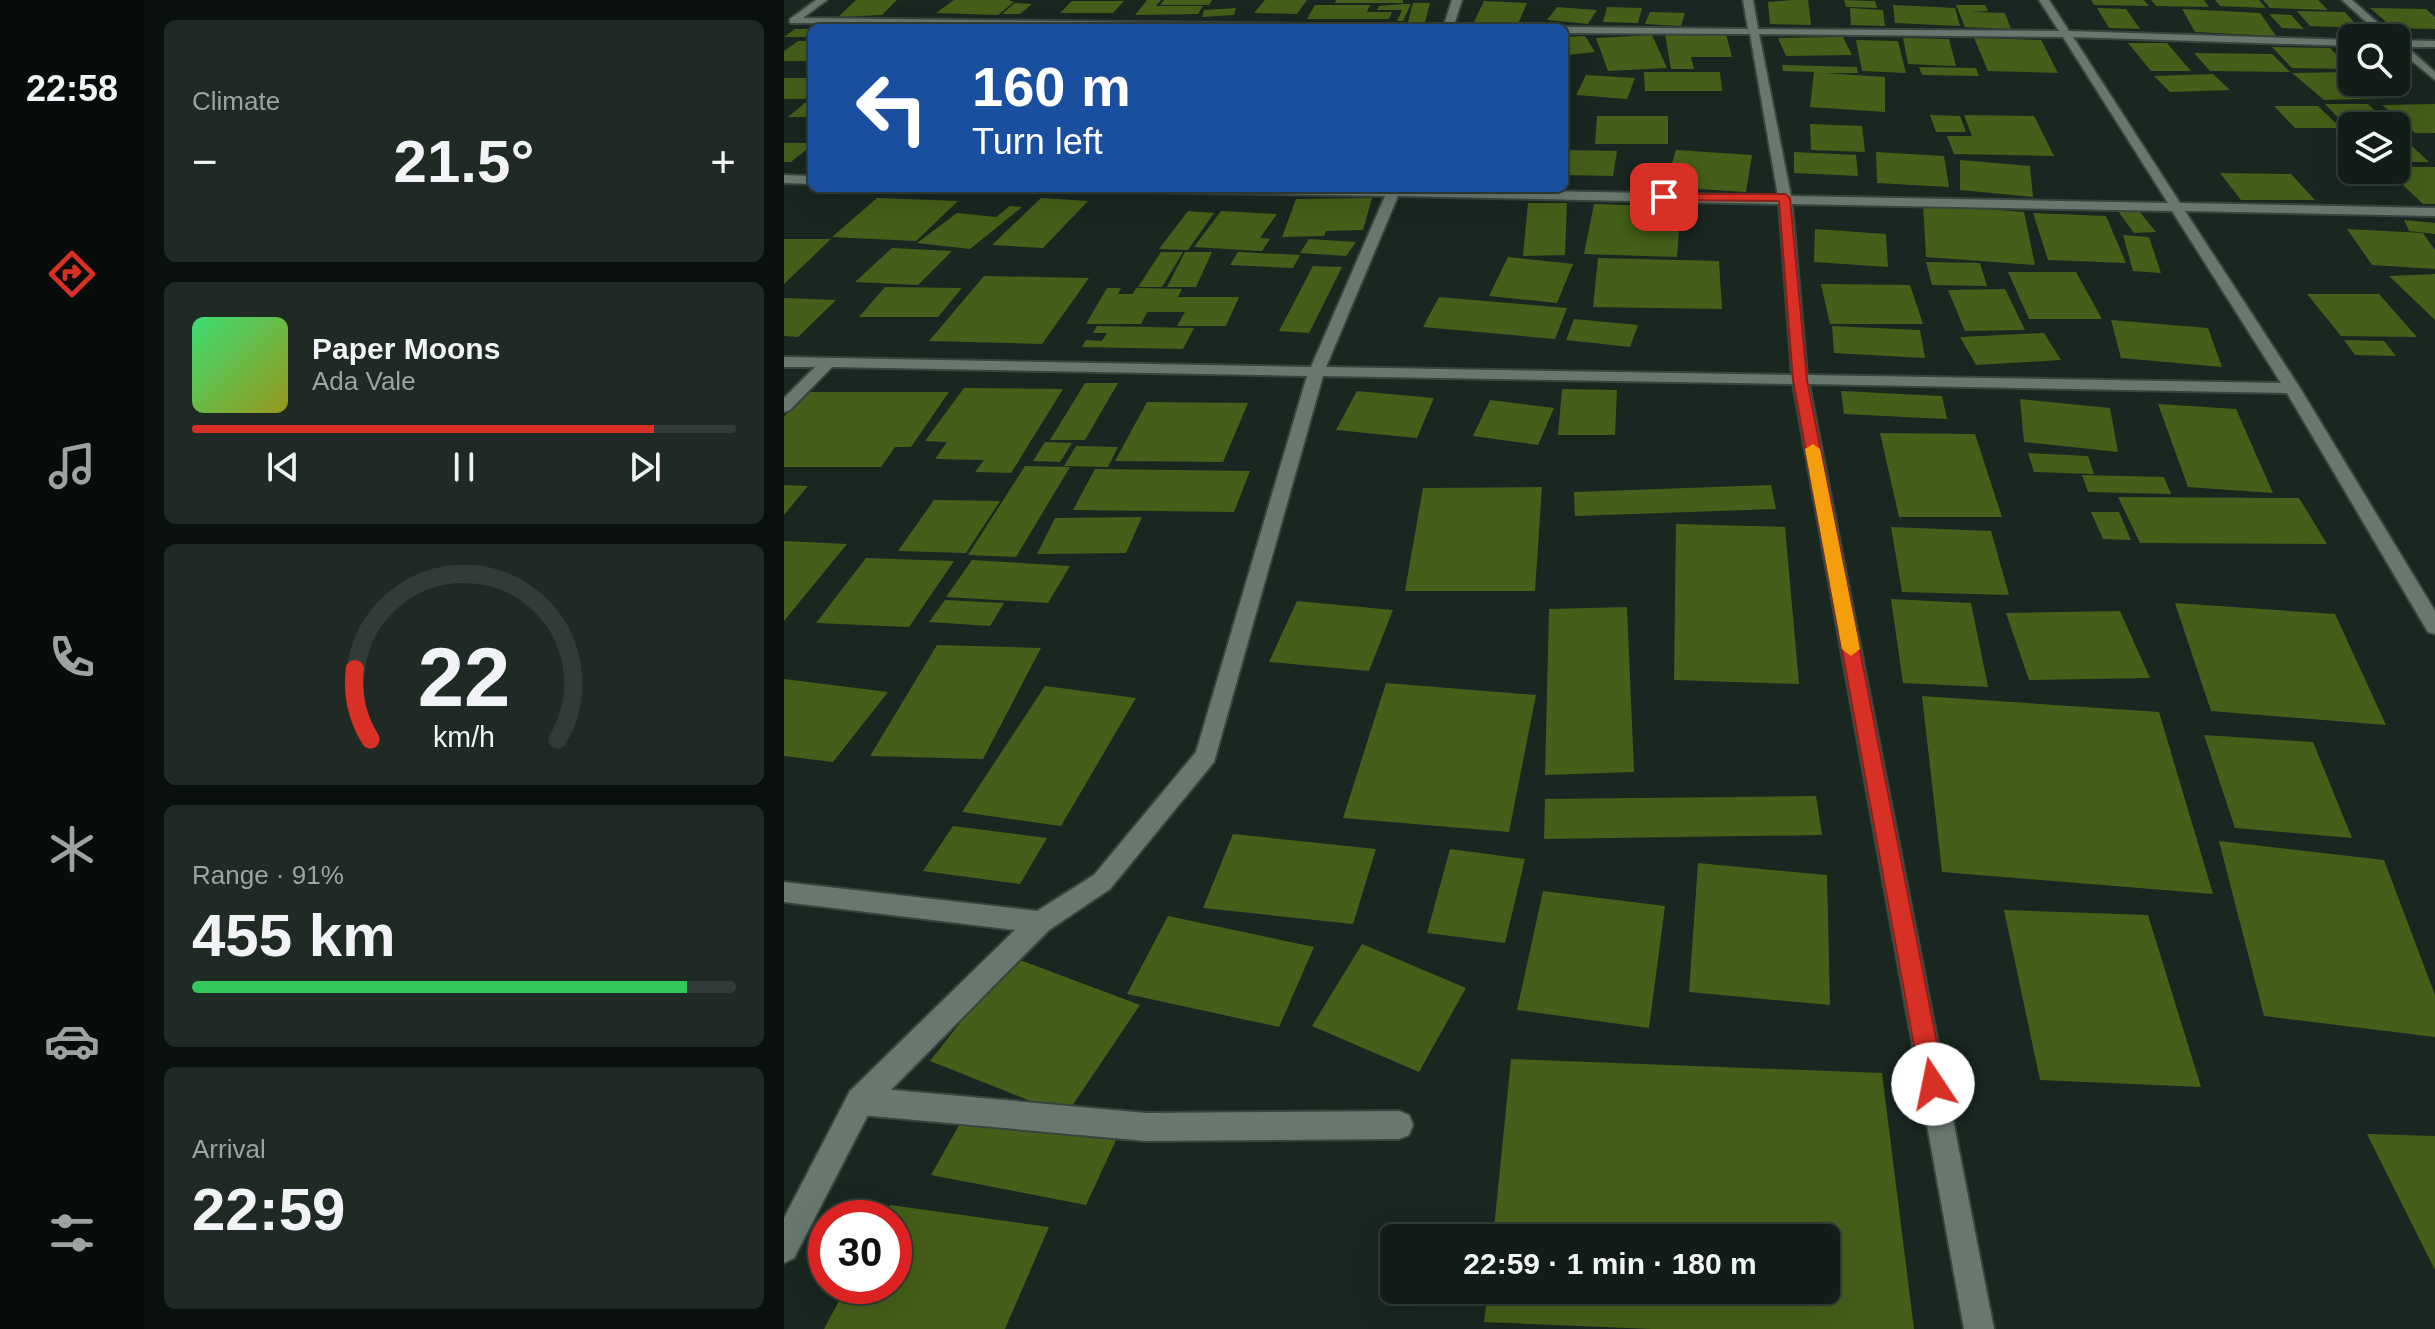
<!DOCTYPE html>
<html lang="en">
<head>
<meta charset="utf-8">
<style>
  body { margin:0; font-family:Helvetica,sans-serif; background:#202a25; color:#f1f3f6; height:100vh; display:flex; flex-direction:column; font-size:30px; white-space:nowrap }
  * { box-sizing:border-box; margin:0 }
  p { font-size:26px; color:#9da2a2 }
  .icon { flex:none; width:44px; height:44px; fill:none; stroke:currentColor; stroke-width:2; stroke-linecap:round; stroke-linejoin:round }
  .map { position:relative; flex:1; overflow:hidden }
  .details { display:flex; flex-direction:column; gap:20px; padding:20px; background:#0a100d; width:640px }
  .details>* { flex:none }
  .banner { position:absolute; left:24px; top:24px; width:760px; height:168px; border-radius:12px; box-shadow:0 8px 32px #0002,0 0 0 2px #323b37; background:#1a4fa0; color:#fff; overflow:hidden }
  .controls { position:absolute; left:1554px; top:24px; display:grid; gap:16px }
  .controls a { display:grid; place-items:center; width:72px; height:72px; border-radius:12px; background:#131d18; box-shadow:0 8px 32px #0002,0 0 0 2px #323b37; font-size:40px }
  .speed { position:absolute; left:24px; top:1200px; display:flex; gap:16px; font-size:40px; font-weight:700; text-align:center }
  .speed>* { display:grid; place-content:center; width:104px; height:104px; border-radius:50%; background:#131d18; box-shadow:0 8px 32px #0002,0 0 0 2px #323b37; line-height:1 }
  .speed .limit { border:12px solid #d22; background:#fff; color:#111 }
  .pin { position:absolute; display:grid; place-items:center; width:68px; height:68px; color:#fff; margin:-34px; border-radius:16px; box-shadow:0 4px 12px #0006 }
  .me { position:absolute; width:88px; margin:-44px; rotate:349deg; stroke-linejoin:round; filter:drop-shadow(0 0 6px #0008) }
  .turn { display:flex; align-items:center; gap:28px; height:168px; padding:0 32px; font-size:36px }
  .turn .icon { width:104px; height:104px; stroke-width:2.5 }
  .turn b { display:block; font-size:56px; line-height:68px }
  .big { font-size:60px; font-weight:700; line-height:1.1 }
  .details .widget { flex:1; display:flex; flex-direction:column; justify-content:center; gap:12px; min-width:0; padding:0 28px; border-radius:12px; background:#202a25 }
  .details .dial { align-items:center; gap:0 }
  .dial svg { height:208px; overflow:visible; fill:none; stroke:#323b37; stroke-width:7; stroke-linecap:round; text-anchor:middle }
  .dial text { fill:#f1f3f6; stroke:none }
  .song { display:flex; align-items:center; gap:24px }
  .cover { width:96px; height:96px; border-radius:12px; background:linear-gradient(135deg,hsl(140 70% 55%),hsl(60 70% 35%)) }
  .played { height:8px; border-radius:4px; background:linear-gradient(90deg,#d93025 85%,#323b37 85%) }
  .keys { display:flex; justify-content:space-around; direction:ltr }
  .heat { display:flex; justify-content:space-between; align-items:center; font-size:44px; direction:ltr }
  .charge { height:12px; border-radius:6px; background:linear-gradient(90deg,#34c759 91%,#323b37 0) }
  .trip { position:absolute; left:596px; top:1224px; width:460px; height:80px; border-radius:12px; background:#131d18; box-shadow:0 8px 32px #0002,0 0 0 2px #323b37; font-weight:700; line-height:80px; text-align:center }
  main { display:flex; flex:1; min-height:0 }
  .dock { display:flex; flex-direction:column; width:144px; justify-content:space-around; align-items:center; background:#080c0a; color:#9da2a2 }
  .dock .icon { width:56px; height:56px }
  .dock .on { color:#d93025 }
  .dock b { font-size:36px; color:#f1f3f6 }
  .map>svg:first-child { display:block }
  .building { fill:#445f19 }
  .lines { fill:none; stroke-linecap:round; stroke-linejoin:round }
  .lane-casing { stroke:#38443e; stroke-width:4 }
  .street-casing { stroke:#38443e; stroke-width:4 }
  .lane { fill:#68786f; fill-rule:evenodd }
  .street { fill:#68786f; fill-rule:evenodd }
  .route { fill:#d93025; stroke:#8d1f18; stroke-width:2 }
  .slow { fill:#f59e0b }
</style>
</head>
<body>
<main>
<nav class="dock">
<b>22:58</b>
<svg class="icon on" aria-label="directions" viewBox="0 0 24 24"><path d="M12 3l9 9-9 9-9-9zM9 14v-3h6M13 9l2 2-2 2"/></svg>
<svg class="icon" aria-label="music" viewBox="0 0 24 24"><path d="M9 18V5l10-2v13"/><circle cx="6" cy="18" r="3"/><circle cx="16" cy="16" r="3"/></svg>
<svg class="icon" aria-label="phone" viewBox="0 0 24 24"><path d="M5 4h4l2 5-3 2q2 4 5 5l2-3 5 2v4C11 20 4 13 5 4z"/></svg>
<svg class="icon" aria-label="climate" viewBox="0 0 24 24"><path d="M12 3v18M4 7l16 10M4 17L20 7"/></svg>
<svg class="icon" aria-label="car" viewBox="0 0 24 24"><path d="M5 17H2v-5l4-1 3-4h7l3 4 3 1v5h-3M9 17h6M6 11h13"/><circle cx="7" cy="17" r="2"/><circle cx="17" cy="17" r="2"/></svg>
<svg class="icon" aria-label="filters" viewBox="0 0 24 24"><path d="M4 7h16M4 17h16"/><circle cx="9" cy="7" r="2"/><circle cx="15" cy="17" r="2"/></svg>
</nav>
<section class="details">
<div class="widget"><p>Climate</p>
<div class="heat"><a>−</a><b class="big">21.5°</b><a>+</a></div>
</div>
<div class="widget">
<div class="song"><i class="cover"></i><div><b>Paper Moons</b><p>Ada Vale</p></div></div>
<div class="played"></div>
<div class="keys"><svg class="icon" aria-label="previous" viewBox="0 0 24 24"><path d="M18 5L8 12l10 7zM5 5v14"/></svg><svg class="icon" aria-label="pause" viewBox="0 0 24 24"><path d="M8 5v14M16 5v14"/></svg><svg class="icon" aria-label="next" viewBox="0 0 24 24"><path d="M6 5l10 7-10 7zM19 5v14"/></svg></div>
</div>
<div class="widget dial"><svg viewBox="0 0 100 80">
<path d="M14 69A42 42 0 1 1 86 69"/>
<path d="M14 69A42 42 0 0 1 8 42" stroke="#d93025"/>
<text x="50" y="56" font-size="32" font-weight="700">22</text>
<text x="50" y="72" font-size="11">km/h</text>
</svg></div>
<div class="widget"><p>Range · 91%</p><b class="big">455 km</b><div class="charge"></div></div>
<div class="widget"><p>Arrival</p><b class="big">22:59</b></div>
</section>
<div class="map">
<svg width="1651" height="1329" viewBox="0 0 1651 1329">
  <rect width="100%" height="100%" fill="#192720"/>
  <path class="building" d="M72 0H113L98 15 54 17Z
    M170 0H224L230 2 214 15 152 13Z
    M363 0H377L372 6H419L414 14 351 15Z
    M380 0H428L425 5H376Z
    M481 0H523L513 14 470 13Z
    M552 0H619V3H551Z
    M1008 0H1024L1027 25 986 24 984 2Z
    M1060 0 1091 1 1093 8 1062 7Z
    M1307 0H1360L1365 6 1310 5Z
    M1367 0H1420L1425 7 1372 6Z
    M1431 0H1475L1482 8 1436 6Z
    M1479 0H1534L1544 10 1486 8Z
    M288 1H340L329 13H276Z
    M700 1 743 3 734 24 690 22Z
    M231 3 248 4 236 14H218Z
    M629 3H646L641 22H624Z
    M618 4H627L619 21H613L618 10H593L595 6Z
    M531 5H586L583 12H608L605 19H523Z
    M1109 5 1171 8 1176 26 1111 23Z
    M1172 5H1201L1204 11 1187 12 1221 13 1227 29 1181 27Z
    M773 7 813 10 804 24 763 20Z
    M823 7 858 8 854 23 819 22Z
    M452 8 450 15 418 17 420 10Z
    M1066 8 1099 10 1101 26 1067 25Z
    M1313 8 1342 9 1356 29 1325 28Z
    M1586 8 1642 9 1651 17V29L1609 28Z
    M1398 9 1476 13 1492 36 1411 32Z
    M1513 11 1561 12 1575 28 1526 26Z
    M866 12 901 13 897 26 861 24Z
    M1485 14 1507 15 1520 29 1498 28Z
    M11 29H28V37H0Z
    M881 34H942L948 57H907L910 69H887Z
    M868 35 883 68 824 71 812 38Z
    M801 36 811 52 783 55 780 37Z
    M1059 37 1068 55 1002 56 994 38Z
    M1119 38 1165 39 1172 66 1124 64Z
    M1190 38 1257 40 1274 73 1204 71Z
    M1072 40 1114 41 1122 73 1078 71Z
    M14 41H28V61H0V51Z
    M1344 43H1383L1407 71H1367Z
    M1488 47 1546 48 1567 69 1508 68Z
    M1410 53 1488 54 1506 72 1426 71Z
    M998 65 1073 67 1074 73H1041L1101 77V112L1026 107 1030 72 999 71Z
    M1135 67 1192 68 1195 76 1138 75Z
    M860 72H936L938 91H861Z
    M1568 72V82H1582L1603 98 1540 100 1508 73Z
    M1429 74 1446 90 1386 92 1370 76Z
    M802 75 851 78 843 99 792 95Z
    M0 78H28V92L21 99H0Z
    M28 97V117H4Z
    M1541 104H1584L1607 126H1568V132Z
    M1651 104V133H1631L1598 105Z
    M1490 106H1534L1557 128H1511Z
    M1146 115 1176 116 1182 132H1152Z
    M1180 115 1250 116 1270 156 1170 154 1163 136H1188Z
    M813 116H884V144H811Z
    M1026 124 1078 126 1081 152 1027 150Z
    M1612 131 1645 162H1612Z
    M0 143H28V145L7 162H0Z
    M780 150 833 151 829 176 780 175Z
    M892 150 968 155 962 192 881 187Z
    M1010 152 1072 155 1074 176 1010 173Z
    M1092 152 1160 156 1165 187 1093 183Z
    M1176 160 1246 166 1249 197 1176 190Z
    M1612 167H1651V204H1639L1603 170H1612Z
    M1436 173 1507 174 1531 200H1457Z
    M93 198 174 201 132 241 48 237Z
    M257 198 304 201 259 248 208 245Z
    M588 198 579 230 542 231 540 236 498 237 512 199Z
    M744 203H783L781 255 739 256Z
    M810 204 897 207 893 257 800 254Z
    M1139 204 1240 212 1251 265 1142 257Z
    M226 206 238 207 186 249 133 243 173 213 212 217Z
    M404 211 430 213 404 250 375 249Z
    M437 211 493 214 476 238 486 239 478 251 410 247Z
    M1334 211H1355L1372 232 1350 233Z
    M1249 213 1322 216 1342 263 1264 260Z
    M1620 220 1651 223V234L1625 231Z
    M1031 229 1102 234 1104 267 1030 262Z
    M1563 229 1639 233 1651 250V269L1588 265Z
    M1339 235 1365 237 1377 273 1349 271Z
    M0 239H47L0 284Z
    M525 239 572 242 562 256 516 253Z
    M108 248 168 251 134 285 71 282Z
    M377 252H399L378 287H354Z
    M401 252H428L412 287H383Z
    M454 252 516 255 509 268 446 265Z
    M724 257 789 264 773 303 705 296Z
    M814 258 935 261 938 309 809 307Z
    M1142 262 1196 263 1203 286 1148 285Z
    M529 266 558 267 525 333 495 331Z
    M1224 272H1292L1318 319H1245Z
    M1651 274V320L1605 276Z
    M200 276 305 278 258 344 145 341Z
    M1037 284 1126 285 1139 324H1046Z
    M101 287 178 288 154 317H75Z
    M323 288H337L334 294H349L352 288 398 289 394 297H455L442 326H393L401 312H363L357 324H302Z
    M1221 289 1241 330 1181 331 1164 290Z
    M1523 294H1595L1633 337 1557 336Z
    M655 297 783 308 771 339 639 327Z
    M0 298 52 300 14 337 0 336Z
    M790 319 854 325 846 347 782 340Z
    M1327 320 1424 328 1438 367 1337 358Z
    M313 326 410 328 399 349 298 347 302 340 318 341 323 333H309Z
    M1048 326 1136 330 1141 358 1050 353Z
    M1260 333 1277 360 1192 365 1176 337Z
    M1560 340 1600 341 1612 356 1571 355Z
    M301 383H334L301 440H266Z
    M180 388 279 389 227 473 191 472 200 460 151 459 163 442 141 441Z
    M778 389 833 390 831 435H774Z
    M573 391 650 398 633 438 552 430Z
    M1057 391 1158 396 1163 419 1060 414Z
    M21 392H165L127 447H111L97 467H0V417Z
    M1236 399 1326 408 1334 452 1240 442Z
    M706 400 770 408 754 445 689 436Z
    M363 402 464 403 439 462 331 461Z
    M1374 404 1452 409 1489 493 1404 487Z
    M1096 433 1191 434 1218 517H1115Z
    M261 442 288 443 276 462 249 461Z
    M292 446 334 447 324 467 280 466Z
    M1244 453 1304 456 1310 474 1250 472Z
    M241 466 286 467 232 557 184 555Z
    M311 469 466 471 450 512 289 510Z
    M1298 475 1380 477 1387 494 1304 492Z
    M0 485 24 486 0 515Z
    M987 485 992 509 791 516 790 492Z
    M758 487 751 591H621L639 488Z
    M1334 497 1515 498 1543 544 1356 543Z
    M150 500 216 501 182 553 114 551Z
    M1307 512H1335L1347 540 1319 539Z
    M358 517 342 553 253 554 271 518Z
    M892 524 1001 527 1015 684 890 680Z
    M1107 527 1207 531 1225 595 1118 592Z
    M0 541 63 544 0 621Z
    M82 558 170 561 125 627 32 623Z
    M188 560 286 566 264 603 162 597Z
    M1107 599 1187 603 1204 687 1119 683Z
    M161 600 220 603 206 626 145 622Z
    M513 601 609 610 585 671 485 662Z
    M1391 603 1551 614 1602 725 1427 711Z
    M843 607 850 772 761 775 765 609Z
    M1336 611 1366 678 1245 680 1222 613Z
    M153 645 257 648 199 759 86 756Z
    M0 679 104 692 49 762 0 756Z
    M602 683 752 695 725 832 559 818Z
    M261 686 352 698 277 826 178 812Z
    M1138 696 1375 712 1429 894 1158 872Z
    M1420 735 1529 742 1568 838 1451 828Z
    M1032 796 1038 835 760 839 761 799Z
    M169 826 263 838 236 884 139 871Z
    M449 834 592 849 569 924 419 908Z
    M1435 841 1600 860 1651 995V1037L1480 1016Z
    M666 849 741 859 721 943 643 933Z
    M914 863 1043 875 1046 1005 905 992Z
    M759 891 881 906 865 1028 733 1010Z
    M1220 910 1364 915 1417 1087 1256 1080Z
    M384 916 530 947 495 1027 343 994Z
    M578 944 682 988 635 1072 528 1026Z
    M228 957 356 1005 282 1115 146 1061Z
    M727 1059 1098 1073 1130 1329H868L700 1322 704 1290H1042V1238H709Z
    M183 1111 333 1138 302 1205 147 1175Z
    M1583 1134 1651 1136V1270Z
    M106 1205 265 1227 221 1329H40L63 1286H110V1218H100Z"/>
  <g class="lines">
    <g class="lane-casing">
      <path id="lane" d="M76 1087 362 1113 615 1111 625 1115 629 1125 625 1135 615 1139 362 1141 76 1115 66 1111 62 1101 66 1091Z"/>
    </g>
    <g class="street-casing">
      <path id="street" d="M32 0H43L19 18 619 25 624 28 6 23V19Z
        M668 0H678L669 28H659Z
        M959 0H969L974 29 1275 31 1255 0H1265L1285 31 1568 40V46L1289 37 1396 203 1651 208V216L1401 211 1516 388 1651 611V634L1644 632 1503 393 1025 384 1210 1329H1180L1009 384 539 376 430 762 326 889 265 930 86 1111 10 1258 0 1263V1218L66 1091 231 930 0 902V882L253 911 310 875 412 752 523 376 48 367 6 410 0 412V398L31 367H0V357L527 367 601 196 364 192 358 188H617L994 196 966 34 780 33V28H777L780 27 964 29ZM975 34 1279 37 1384 203 1007 196ZM614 196 995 204 1008 375 542 367ZM1008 204 1388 211 1497 383 1023 375Z
        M1558 0H1568L1611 38H1600Z
        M1612 40 1651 41V47H1623L1651 72V80L1612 48Z
        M0 175 28 176V184L0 183Z"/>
    </g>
    <use href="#lane" class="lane"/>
    <use href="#street" class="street"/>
  </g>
  <path class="route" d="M876 194H1001L1006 198 1023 380 1161 1084 1157 1093 1149 1096 1140 1093 1137 1084 1009 380 995 201 880 200 876 199Z"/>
  <path class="slow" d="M1029 444 1036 449 1076 649 1067 656 1058 649 1021 449Z"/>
</svg>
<div class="controls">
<a><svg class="icon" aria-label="search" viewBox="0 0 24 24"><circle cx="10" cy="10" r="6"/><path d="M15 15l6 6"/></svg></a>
<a><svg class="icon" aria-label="layers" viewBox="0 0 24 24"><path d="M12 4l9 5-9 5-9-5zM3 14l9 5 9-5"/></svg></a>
</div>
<div class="speed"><div class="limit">30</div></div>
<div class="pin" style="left:880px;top:197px;background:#d93025"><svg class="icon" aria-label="arrive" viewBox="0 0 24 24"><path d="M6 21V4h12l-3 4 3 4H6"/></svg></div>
<svg class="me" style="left:1149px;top:1084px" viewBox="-20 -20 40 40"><circle r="19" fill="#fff"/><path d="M0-13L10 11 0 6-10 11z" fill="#d93025"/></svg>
<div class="trip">22:59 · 1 min · 180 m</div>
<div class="banner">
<div class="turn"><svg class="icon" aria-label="left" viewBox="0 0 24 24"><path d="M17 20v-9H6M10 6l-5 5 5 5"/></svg><div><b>160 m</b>Turn left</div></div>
</div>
</div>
</main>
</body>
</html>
